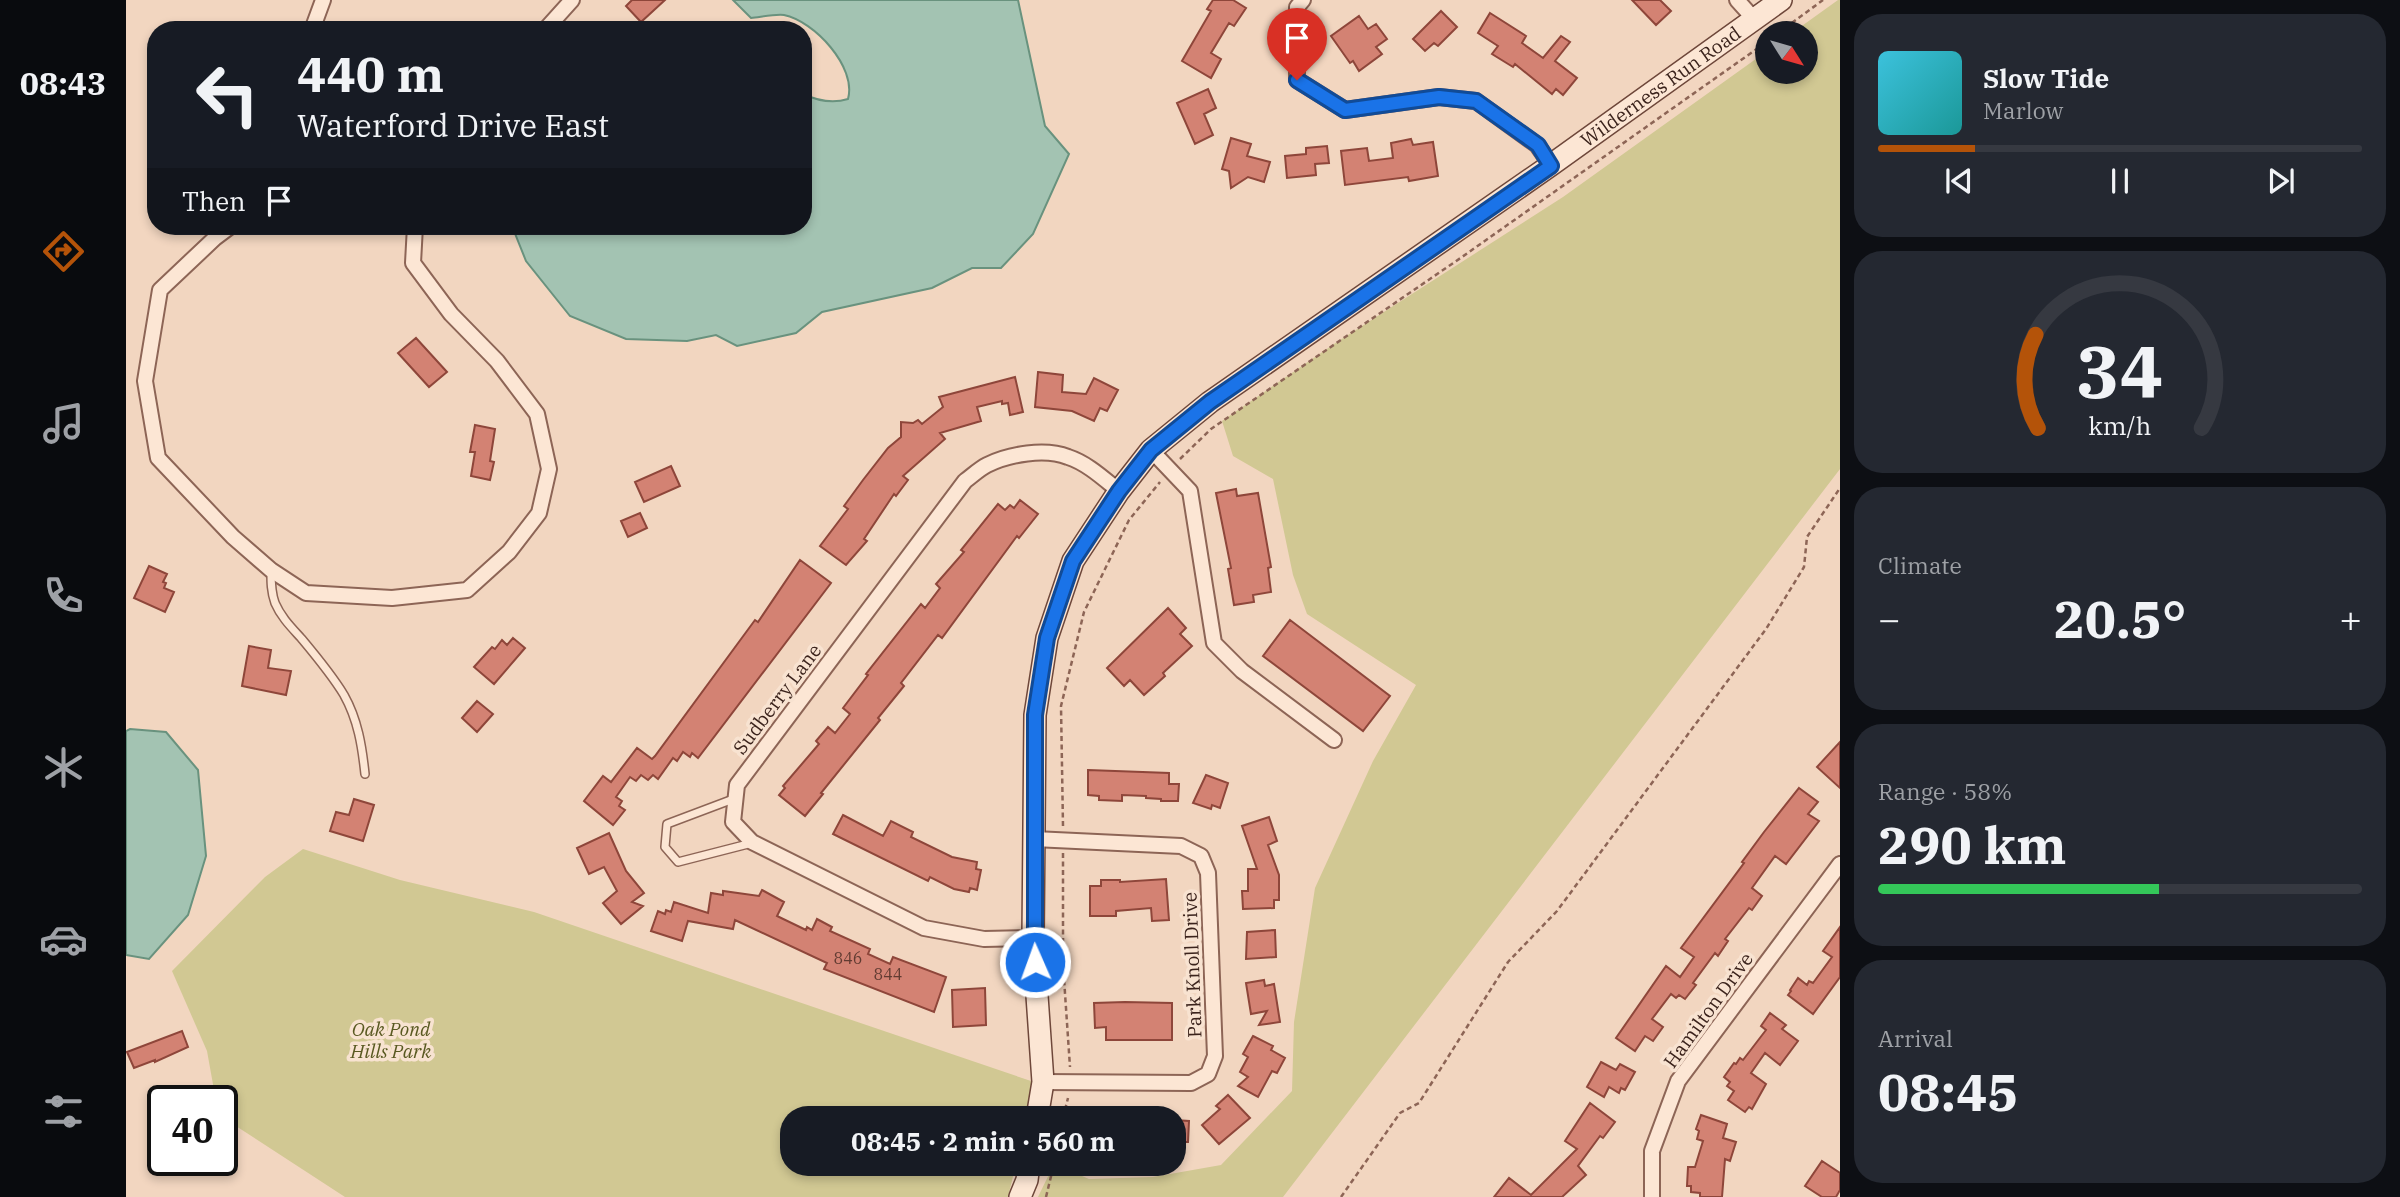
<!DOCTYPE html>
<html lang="en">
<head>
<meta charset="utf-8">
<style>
  body { margin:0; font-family:"IBM Plex Serif",serif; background:#242831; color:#f1f3f6; height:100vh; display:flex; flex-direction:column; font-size:26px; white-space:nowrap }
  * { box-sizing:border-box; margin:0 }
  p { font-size:23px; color:#9ea1a6 }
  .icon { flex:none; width:38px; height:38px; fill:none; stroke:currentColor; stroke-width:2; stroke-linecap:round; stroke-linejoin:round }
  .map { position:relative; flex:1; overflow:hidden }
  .panel { display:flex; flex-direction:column; gap:14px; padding:14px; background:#0d0f14; width:560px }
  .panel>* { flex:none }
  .hud { position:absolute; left:21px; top:21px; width:665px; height:214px; border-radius:28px; box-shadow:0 4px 10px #0003; background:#171b24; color:#f1f3f6; overflow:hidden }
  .needle { width:46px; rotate:127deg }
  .buttons { position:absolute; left:1629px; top:21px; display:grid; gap:14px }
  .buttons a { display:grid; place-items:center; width:63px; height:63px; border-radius:50%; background:#171b24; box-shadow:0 4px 10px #0003; font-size:35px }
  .speed { position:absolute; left:21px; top:1085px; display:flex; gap:14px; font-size:35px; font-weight:700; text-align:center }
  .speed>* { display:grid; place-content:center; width:91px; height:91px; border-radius:50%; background:#171b24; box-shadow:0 4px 10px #0003; line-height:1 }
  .speed .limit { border:4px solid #111; border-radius:10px; background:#fff; color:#111 }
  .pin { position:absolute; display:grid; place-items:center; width:60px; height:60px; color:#fff; margin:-72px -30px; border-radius:50% 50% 50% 0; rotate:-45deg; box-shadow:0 0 7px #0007 }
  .pin .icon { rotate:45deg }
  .me { position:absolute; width:77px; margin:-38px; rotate:358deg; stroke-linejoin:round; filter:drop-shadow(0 0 5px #0008) }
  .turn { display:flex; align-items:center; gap:24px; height:147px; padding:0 35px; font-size:32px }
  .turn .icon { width:91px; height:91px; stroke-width:2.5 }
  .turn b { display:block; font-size:49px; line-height:60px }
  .then { display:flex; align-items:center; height:66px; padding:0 35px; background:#0003; gap:14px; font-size:26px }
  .big { font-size:52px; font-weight:700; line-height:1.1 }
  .panel .tile { flex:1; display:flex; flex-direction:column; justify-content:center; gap:10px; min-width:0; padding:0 24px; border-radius:28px; background:#242831 }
  .panel .dial { align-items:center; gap:0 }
  .dial svg { height:182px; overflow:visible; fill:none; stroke:#363941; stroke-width:7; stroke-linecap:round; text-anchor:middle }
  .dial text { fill:#f1f3f6; stroke:none }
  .song { display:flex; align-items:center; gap:21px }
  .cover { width:84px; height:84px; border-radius:10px; background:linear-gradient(135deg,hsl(190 70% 55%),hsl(180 70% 35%)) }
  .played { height:7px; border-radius:4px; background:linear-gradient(90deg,#b45309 20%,#363941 20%) }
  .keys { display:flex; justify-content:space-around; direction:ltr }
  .heat { display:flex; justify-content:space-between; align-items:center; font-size:38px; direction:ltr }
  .charge { height:10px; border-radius:5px; background:linear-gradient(90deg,#34c759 58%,#363941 0) }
  .trip { position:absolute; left:654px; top:1106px; width:406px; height:70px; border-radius:28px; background:#171b24; box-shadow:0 4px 10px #0003; font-weight:700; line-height:70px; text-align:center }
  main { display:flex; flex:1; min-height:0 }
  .dock { display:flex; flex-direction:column; width:126px; justify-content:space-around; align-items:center; background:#090b0e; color:#9ea1a6 }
  .dock .icon { width:49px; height:49px }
  .dock .current { color:#b45309 }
  .dock b { font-size:32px; color:#f1f3f6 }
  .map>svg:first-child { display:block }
  .green { fill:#d1c893 }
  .water { fill:#a3c3b2; stroke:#69927e; stroke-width:2 }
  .building { fill:#d38273; stroke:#8e463a; stroke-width:2 }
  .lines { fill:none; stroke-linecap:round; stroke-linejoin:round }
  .lane-casing { stroke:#8d6556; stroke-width:10 }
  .street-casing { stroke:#8d6556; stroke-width:18 }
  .secondary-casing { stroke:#6e473a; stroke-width:24 }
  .path { stroke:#8d6556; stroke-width:2.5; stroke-dasharray:5 3.5; stroke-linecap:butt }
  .lane { stroke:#fce6d4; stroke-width:7 }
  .street { stroke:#fce6d4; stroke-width:14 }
  .secondary { stroke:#fce6d4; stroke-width:21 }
  .route-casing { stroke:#114b97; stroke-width:18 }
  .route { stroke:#1a73e8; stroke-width:12 }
  .labels { text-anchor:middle; stroke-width:7; stroke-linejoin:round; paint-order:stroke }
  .number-label { font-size:16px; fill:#613b32 }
  .street-label { font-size:19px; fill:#3b231c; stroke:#f8e3d1 }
  .park-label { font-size:19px; font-style:italic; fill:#595921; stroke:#f8e3d1 }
</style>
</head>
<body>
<main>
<nav class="dock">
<b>08:43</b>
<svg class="icon current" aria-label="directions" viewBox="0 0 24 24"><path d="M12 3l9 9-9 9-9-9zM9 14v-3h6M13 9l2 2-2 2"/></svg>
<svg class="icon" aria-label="music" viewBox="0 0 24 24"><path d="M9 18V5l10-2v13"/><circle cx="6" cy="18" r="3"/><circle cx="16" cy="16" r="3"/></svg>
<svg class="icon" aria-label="phone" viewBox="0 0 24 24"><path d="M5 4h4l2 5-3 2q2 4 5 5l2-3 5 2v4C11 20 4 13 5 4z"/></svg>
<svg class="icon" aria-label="climate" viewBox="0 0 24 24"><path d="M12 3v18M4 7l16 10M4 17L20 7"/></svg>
<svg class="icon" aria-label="car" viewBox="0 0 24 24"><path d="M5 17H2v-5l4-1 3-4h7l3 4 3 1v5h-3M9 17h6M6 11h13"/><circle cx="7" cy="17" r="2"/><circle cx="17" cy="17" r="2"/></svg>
<svg class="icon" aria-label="filters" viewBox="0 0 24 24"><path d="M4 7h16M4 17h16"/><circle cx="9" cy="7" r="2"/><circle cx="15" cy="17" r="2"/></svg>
</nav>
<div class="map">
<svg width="1714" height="1197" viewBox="0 0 1714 1197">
  <rect width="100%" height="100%" fill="#f2d6c0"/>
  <path class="green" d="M1712 0H1714V469L1157 1197H912L928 1164 963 1179 1027 1177 1095 1165 1166 1091 1168 1022 1189 888 1247 761 1290 685 1181 614 1167 575 1147 479 1107 456 1096 421 1208 344 1437 197 1641 51 1642 72H1680V33H1666Z
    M177 849 274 880 408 912 908 1082 900 1118H667V1164H890L882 1197H219L96 1117V1101H90L81 1051 46 971 139 877Z"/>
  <path class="water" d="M607 0H892L919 126 943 154 907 234 875 268H846L806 288 696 312 670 333 611 346 590 335 561 341 500 339 444 316 400 261 386 226H677V94C692 101 706 104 722 99 731 67 688 21 658 15 648 14 635 17 625 18Z
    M4 729 40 732 72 770 80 856 62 915 23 959 0 955V731Z"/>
  <path class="building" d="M506 0H539L515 22 500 6Z
    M1087 0H1107L1120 8 1108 26 1103 23 1085 53 1095 59 1085 78 1056 61 1085 11 1081 9Z
    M1506 0H1534L1545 11 1530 25Z
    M1315 11 1331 27 1312 46 1308 43 1299 51 1287 39Z
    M1364 13 1400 36 1396 43 1417 58 1435 36 1444 42 1429 61 1451 78 1437 95 1430 89 1426 94 1389 64 1387 67 1366 54 1372 46 1352 33Z
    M1233 16 1242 29 1250 24 1261 39 1250 47 1256 54 1233 71 1227 61 1224 63 1205 36Z
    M1082 89 1090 108 1078 114 1087 135 1069 144 1051 103Z
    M1105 138 1125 144 1121 156 1144 162 1138 182 1122 177 1105 188 1103 171 1096 169Z
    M1285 139 1287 145 1307 142 1312 176 1283 181 1282 177 1219 185 1215 151 1241 148 1243 161 1267 158 1265 143Z
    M1201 146 1203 163 1189 164 1190 175 1161 178 1159 156 1180 154V148Z
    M290 338 321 372 303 387 272 353Z
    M912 372 937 375 936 392 960 394 968 378 992 390 981 411 974 408 968 421 946 411 909 407Z
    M889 377 897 412 884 415 882 403 876 404V401L851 407 855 421 814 433 819 439 777 476 782 480 770 496 768 494 738 539 741 541 720 565 694 546 722 509 718 506 737 480 762 448 775 437V422L787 423 792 420 796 424 817 407 813 397Z
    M349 425 369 429 364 461 368 462 364 480 345 476 349 452H344Z
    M545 466 554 486 518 502 509 482Z
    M1110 489 1111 496 1132 493 1145 567 1142 568 1145 592 1127 595 1128 602 1108 605 1102 569 1105 568 1090 493Z
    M894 500 912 514 893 538 891 536 816 638 812 635 775 683 778 686 752 718 754 720 695 793 697 794 679 816 653 795 659 788 657 786 693 744 690 741 702 727 709 733 724 714 717 708 742 675 740 674 795 604 799 608 814 588 810 584 838 552 835 550 872 504 879 510 884 505 888 508Z
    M514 513 521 528 502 537 495 521Z
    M674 560 705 583 572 758 566 753 564 757 557 752 551 761 547 758 532 779 527 775 522 780 515 775 510 781 504 777 490 797 496 801 493 806 499 810 487 825 458 801 477 776 485 782 511 748 526 759 529 756 629 620 632 622Z
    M23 566 41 574 37 582 40 583 38 588 48 592 39 612 8 598Z
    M1042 608 1060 628 1054 634 1066 646 1037 673 1039 676 1018 695 1004 680 998 686 981 668Z
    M1164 620 1264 696 1237 731 1137 656Z
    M387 638 399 648 368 684 348 667 366 647 369 649 376 640 381 645Z
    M123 646 145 650 142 668 165 671 160 695 116 686Z
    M351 701 367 714 351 732 336 718Z
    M1714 742V788L1691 767Z
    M962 770 1043 773V784H1053L1052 801H1035V799L1020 798V796L996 795V801L973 800V796L962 795Z
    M1080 775 1102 783 1094 808 1086 805 1085 809 1067 803Z
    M1673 788 1692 802 1682 814 1693 821 1660 864 1649 856 1626 888 1636 896 1626 910 1623 908 1599 939 1602 941 1592 956 1589 953 1567 983 1570 985 1559 999 1553 995 1550 998 1545 994 1526 1019 1537 1027 1527 1041 1519 1036 1509 1051 1490 1038 1540 966 1554 977 1568 957 1555 948 1618 863 1616 862 1638 832Z
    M228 799 248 805 237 841 204 831 210 812 223 815Z
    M717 815 757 836 765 821 787 832 785 837 826 857 851 862 850 869 855 870 851 890 844 888 843 892 828 889 804 877 802 881 707 834Z
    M1143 817 1151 841 1142 845 1153 875V900H1148V908L1117 909 1116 891H1122V869H1131L1116 826Z
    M483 833 500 871 518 893 506 902 517 906 495 924 477 903 491 891 478 867 463 874 451 848Z
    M1040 879 1043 920 1026 921 1025 908 990 911V916H964V886H975V880H994V882Z
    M636 890 658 902 651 916 680 930 681 927 686 930 691 919 706 927 704 931 744 949 742 954 764 964 767 957 820 977 808 1012 698 969 701 963 609 920 607 929 562 921 556 941 525 931 532 911 539 914 540 910 545 912 548 902 582 913 585 893 597 895V891L633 896Z
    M1714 927V977L1687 1014 1662 995 1665 991 1664 990 1672 978 1681 985 1683 981 1687 983 1706 957 1697 951Z
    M1149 930 1150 957 1120 959 1121 932Z
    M1138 980 1139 986 1148 984 1154 1022 1133 1025 1141 1011 1125 1014 1120 983Z
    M859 988 860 1025 827 1027 826 990Z
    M999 1002 1046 1003V1040H980V1027L969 1028 968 1003Z
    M1644 1013 1660 1025 1656 1029 1672 1041 1654 1065 1639 1053 1625 1073 1640 1084 1626 1109 1623 1107 1619 1112 1602 1100 1608 1091 1601 1086 1604 1082 1598 1077 1608 1063 1610 1064 1614 1058 1617 1060 1640 1030 1635 1026Z
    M56 1031 62 1047 29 1062V1060L8 1068 1 1052Z
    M1127 1036 1147 1046 1145 1050 1159 1058 1151 1073 1146 1071 1132 1097 1112 1086 1122 1077 1114 1072 1122 1057 1117 1054Z
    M1475 1062 1490 1070 1494 1064 1509 1072 1499 1090 1495 1088 1493 1093 1483 1087 1478 1097 1461 1087Z
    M1102 1095 1124 1118 1093 1144 1076 1125 1094 1109 1090 1106Z
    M1464 1103 1489 1122 1477 1138 1474 1136 1452 1166 1460 1175 1436 1197H1368L1383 1178 1405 1195 1451 1149 1439 1141Z
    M1575 1115 1601 1124 1597 1138 1610 1142 1604 1161 1599 1159 1596 1197H1574V1193L1565 1192V1186H1561L1562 1167H1569L1577 1141 1571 1139 1573 1131 1570 1129Z
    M1048 1120 1063 1121 1062 1142H1048Z
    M1696 1161 1714 1173V1190L1710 1197H1696L1679 1186Z"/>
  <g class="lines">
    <g class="lane-casing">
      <path id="lane" d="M145 571C145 582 145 592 149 603 155 617 165 627 175 638 190 656 206 675 218 695 232 720 236 746 239 774
        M610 798 541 824 539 847 552 862 626 843"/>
    </g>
    <g class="street-casing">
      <path id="street" d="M1177 0 1171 7V80L1219 110 1313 97 1350 101 1411 145 1425 165
        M1611 0 1629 20
        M186 30 197 0
        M419 30 446 0
        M105 226 89 238 34 290 19 381 32 458 107 537 145 570 180 593 266 598 341 590 383 552 413 513 423 469 411 414 371 361 325 314 287 263 289 226
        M1025 450 1064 491 1088 643 1116 671 1208 740
        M908 839 1055 846 1075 856 1082 873 1089 1056 1082 1074 1065 1083 917 1082
        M907 938 858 939 798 928 626 842 607 822 611 785 839 481C846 476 853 469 861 465 883 454 919 448 942 457 961 463 978 479 993 491
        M1526 1197V1151L1552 1081 1714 864"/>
    </g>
    <g class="secondary-casing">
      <g id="secondary">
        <path id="s1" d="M911 1118 917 1082 907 938 909 715 921 638 947 561 993 491 1025 450 1084 402 1425 165 1655 0"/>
        <path d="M894 1197 901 1180 903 1164"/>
      </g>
    </g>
    <path class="path" d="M1652 33 1697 0
      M1054 459 1085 429 1336 257 1642 41
      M937 826 935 706 958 612 1003 520 1034 482
      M937 853V964L944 1067
      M937 1118 942 1098
      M920 1197 928 1164
      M1215 1197 1274 1113 1293 1103 1382 962 1431 911 1640 629 1678 567 1681 537 1714 488"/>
    <use href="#lane" class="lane"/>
    <use href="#street" class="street"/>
    <use href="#secondary" class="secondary"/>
  </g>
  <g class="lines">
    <g class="route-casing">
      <path id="route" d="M909 962V715L921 638 947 561 993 491 1025 450 1084 402 1425 166 1412 145 1350 101 1313 97 1219 110 1171 80"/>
    </g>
    <use href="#route" class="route"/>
  </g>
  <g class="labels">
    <g class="number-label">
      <text x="722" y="964">846</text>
      <text x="762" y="980">844</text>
    </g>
    <g class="street-label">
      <text dy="7" stroke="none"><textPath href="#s1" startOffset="1325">Wilderness Run Road</textPath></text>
      <text transform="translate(651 699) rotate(-53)" y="7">Sudberry Lane</text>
      <text transform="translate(1066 965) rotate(-92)" y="7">Park Knoll Drive</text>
      <text transform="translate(1582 1010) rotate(-54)" y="7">Hamilton Drive</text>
    </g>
    <g class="park-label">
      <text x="265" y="1036">Oak Pond<tspan x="265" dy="22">Hills Park</tspan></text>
    </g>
  </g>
</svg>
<div class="buttons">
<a><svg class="needle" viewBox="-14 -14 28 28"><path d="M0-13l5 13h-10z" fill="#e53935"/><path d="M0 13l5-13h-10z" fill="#9ea1a6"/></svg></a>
</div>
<div class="speed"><div class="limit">40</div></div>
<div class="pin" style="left:1171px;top:80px;background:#d93025"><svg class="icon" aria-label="arrive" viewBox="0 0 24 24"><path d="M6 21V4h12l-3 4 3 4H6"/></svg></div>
<svg class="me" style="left:909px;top:962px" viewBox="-20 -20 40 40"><circle r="17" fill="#1a73e8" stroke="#fff" stroke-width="3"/><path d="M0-11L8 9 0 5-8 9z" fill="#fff"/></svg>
<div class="trip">08:45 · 2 min · 560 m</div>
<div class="hud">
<div class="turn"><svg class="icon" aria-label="left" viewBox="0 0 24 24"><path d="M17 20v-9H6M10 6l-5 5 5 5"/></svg><div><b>440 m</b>Waterford Drive East</div></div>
<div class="then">Then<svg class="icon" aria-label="arrive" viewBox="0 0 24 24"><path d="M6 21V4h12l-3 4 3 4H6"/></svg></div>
</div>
</div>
<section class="panel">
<div class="tile">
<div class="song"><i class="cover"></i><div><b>Slow Tide</b><p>Marlow</p></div></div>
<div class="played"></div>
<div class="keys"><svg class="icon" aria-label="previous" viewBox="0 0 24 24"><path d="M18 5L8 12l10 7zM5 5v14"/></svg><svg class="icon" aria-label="pause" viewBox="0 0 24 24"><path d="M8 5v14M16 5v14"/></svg><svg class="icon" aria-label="next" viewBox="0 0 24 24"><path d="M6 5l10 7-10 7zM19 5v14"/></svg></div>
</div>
<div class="tile dial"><svg viewBox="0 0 100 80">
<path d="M14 69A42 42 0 1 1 86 69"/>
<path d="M14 69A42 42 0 0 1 13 28" stroke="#b45309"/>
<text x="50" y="56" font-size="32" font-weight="700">34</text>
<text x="50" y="72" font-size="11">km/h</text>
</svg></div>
<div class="tile"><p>Climate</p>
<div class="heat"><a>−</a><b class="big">20.5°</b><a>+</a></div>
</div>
<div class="tile"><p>Range · 58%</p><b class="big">290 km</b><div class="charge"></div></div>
<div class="tile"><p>Arrival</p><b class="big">08:45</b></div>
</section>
</main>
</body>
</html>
